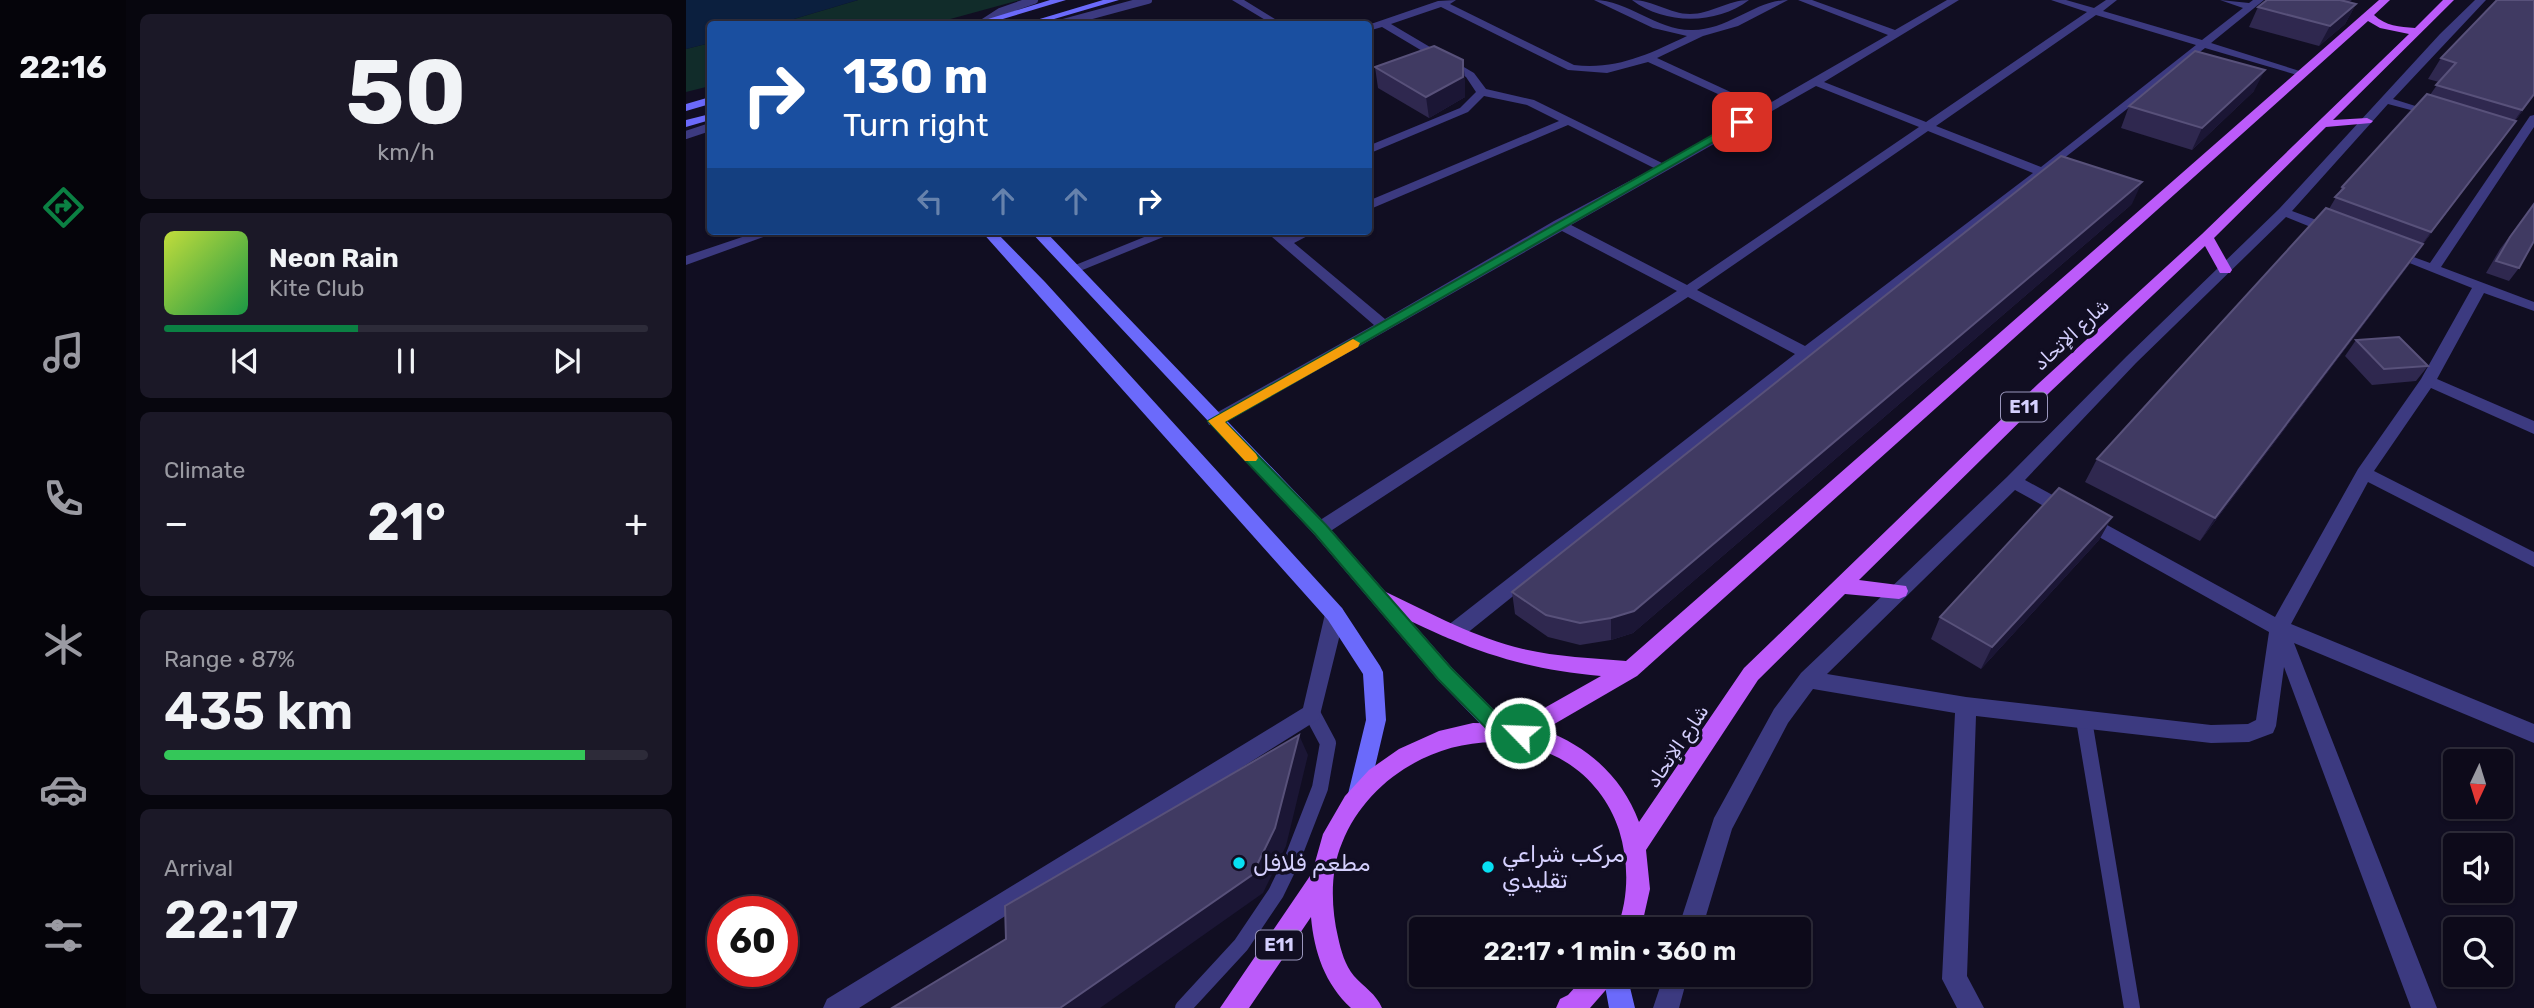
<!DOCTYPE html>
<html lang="en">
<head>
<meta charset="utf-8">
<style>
  body { margin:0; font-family:Rubik,Cairo,sans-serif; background:#1b1827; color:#f1f3f6; height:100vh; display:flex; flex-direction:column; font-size:26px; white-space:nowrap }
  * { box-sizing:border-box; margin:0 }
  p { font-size:23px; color:#9a9aa2 }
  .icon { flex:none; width:38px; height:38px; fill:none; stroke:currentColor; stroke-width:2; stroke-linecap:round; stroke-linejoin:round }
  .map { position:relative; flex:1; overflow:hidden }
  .drawer { display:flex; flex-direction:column; gap:14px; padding:14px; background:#07060e; width:560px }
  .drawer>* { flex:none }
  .top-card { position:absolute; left:21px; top:21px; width:665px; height:214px; border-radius:7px; box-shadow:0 2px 5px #0004,0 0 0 2px #2d2b39; background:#1a4fa0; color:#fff; overflow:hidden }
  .needle { width:46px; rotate:184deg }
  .fabs { position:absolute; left:1757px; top:749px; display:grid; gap:14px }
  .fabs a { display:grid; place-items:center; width:70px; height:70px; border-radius:7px; background:#0d0a1a; box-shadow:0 2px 5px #0004,0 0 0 2px #2d2b39; font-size:35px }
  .speed { position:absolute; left:21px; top:896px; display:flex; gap:14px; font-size:35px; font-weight:700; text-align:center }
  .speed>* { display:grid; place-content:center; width:91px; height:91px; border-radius:50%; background:#0d0a1a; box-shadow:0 2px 5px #0004,0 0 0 2px #2d2b39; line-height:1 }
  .speed .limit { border:10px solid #d22; background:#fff; color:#111 }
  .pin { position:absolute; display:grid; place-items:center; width:60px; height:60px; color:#fff; margin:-30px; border-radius:14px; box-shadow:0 4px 10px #0006 }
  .me { position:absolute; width:77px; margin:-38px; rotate:294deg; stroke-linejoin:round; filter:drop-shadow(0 0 5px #0008) }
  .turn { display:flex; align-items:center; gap:24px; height:147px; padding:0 21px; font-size:32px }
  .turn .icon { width:91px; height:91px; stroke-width:2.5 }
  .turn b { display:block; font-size:49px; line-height:60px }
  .lanes { display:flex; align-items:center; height:66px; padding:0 21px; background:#0003; justify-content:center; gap:35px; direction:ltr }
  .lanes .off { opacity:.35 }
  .big { font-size:52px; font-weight:600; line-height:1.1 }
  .drawer .tile { flex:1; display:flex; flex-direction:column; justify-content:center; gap:10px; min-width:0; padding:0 24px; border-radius:10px; background:#1b1827 }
  .drawer .dial { align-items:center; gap:0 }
  .dial b { font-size:91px; line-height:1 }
  .song { display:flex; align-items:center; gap:21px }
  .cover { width:84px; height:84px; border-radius:10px; background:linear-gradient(135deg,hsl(70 70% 55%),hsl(140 70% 35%)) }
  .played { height:7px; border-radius:4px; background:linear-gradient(90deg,#0b8043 40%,#2d2b39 40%) }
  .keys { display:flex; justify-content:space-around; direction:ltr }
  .heat { display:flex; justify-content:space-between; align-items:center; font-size:38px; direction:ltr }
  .charge { height:10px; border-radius:5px; background:linear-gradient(90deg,#34c759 87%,#2d2b39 0) }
  .trip { position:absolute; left:723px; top:917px; width:402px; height:70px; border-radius:7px; background:#0d0a1a; box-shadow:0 2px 5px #0004,0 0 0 2px #2d2b39; font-weight:600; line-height:70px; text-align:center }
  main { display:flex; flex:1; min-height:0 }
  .tab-bar { display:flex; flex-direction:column; width:126px; justify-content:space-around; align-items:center; background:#05040a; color:#9a9aa2 }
  .tab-bar .icon { width:49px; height:49px }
  .tab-bar .current { color:#0b8043 }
  .tab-bar b { font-size:32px; color:#f1f3f6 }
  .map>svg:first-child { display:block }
  .green { fill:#112c2a }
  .water { fill:#0b1f3e }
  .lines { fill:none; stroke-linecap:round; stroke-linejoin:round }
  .lane-far1 { stroke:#3c3a80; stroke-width:8 }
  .lane { stroke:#3c3a80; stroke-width:16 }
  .street { fill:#3c3a80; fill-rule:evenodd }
  .secondary { fill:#6b6afb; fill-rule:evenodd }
  .primary { fill:#bc5bfa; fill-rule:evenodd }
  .wall { fill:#2f284f }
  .shaded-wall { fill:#1b1635 }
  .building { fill:#403a62; stroke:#58517a; stroke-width:2 }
  .route { fill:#0b8043; stroke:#07532c; stroke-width:2 }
  .slow { fill:#f59e0b }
  .poi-dot { fill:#07e0f3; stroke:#110e22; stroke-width:2.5 }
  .labels { text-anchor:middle; stroke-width:7; stroke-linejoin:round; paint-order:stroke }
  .shield { fill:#110e22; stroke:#9a96bc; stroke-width:2 }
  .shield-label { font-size:18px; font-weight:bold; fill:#d5d0fe }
  .street-label { font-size:19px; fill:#d5d0fe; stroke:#110e22 }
  .near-poi-label { font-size:23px; fill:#d5d0fe; stroke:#110e22; text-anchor:start }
</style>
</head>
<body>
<main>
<nav class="tab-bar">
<b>22:16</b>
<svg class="icon current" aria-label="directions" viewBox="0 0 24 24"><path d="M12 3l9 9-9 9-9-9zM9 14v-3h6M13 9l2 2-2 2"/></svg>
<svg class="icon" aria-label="music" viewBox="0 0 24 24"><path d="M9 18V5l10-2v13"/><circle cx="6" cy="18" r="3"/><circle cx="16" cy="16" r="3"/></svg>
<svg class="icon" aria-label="phone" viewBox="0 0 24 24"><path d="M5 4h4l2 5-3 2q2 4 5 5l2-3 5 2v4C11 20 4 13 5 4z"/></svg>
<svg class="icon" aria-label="climate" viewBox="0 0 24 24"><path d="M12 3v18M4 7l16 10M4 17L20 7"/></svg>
<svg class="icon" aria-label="car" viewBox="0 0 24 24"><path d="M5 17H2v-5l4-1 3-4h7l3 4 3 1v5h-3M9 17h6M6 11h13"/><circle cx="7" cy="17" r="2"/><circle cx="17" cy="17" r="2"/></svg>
<svg class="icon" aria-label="filters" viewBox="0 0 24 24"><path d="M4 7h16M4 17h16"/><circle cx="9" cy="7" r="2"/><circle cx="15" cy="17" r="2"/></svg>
</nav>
<section class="drawer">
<div class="tile dial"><b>50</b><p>km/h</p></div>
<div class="tile">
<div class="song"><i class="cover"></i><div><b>Neon Rain</b><p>Kite Club</p></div></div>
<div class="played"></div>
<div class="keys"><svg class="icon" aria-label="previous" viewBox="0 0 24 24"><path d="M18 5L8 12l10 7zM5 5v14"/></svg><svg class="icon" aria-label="pause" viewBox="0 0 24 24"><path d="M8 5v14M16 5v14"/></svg><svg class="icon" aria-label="next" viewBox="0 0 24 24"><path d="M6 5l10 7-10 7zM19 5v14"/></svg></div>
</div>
<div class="tile"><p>Climate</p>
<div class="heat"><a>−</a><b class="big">21°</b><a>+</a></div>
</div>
<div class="tile"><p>Range · 87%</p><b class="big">435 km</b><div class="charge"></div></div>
<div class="tile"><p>Arrival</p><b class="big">22:17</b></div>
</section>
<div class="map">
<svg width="1848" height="1008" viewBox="0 0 1848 1008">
  <rect width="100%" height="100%" fill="#110e22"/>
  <path class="green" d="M172 0H334L246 24H91Z
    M24 43V86L0 92V49Z"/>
  <path class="water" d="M0 0H172L91 24H24V43L0 49Z"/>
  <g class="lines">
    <path class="lane-far1" d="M297 23 314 12 348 0
      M373 24 462 0
      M0 135 24 127"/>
    <path class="lane" d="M1398 720 1446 1008
      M497 1008 555 945 590 893 606 860 634 788 642 743 626 713"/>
    <path class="street" d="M546 0H558L597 24H586Z
      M770 0 764 4 888 65C931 70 963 54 1001 36L967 28 908 0C942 0 970 30 1005 30 1042 31 1069 0 1102 0L1052 26 1017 36 971 58 1077 107 1202 35 1112 0H1126L1209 30 1261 0H1273L1138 82 1240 122 1401 12 1365 0H1380L1408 8 1420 0H1431L1417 11 1516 40 1557 8 1534 0 1563 3 1567 0H1578L1525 43 1620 73 1611 75 1519 48 1125 356 775 638 768 640 761 638 758 632 761 626 1109 354 1002 297 640 534H628L625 529 628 524 991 291 876 231 535 425H523L521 421 523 417 688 325 579 231H594L601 236 613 231H631L608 243 699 319 868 221 968 168 882 125 682 210V201L873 121 841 105 798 96 782 112 682 154V146L774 108 790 92 780 77 696 27 682 31V25L752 1ZM755 7 882 70 921 73 962 62 1069 111 976 163 848 100 800 89 788 73 705 24ZM1410 15 1510 45 1355 167 1250 126ZM1130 86 1233 127 1001 285 885 225ZM1242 131 1347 173 1119 346 1011 290Z
      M946 0C967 0 984 14 1004 14 1025 14 1042 0 1063 0 1030 25 979 25 946 0Z
      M1789 0H1800L1707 99 1755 114V118L1702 104 1606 211 1652 228V234H1642L1600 217 1450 363 1339 480 1589 617 1672 469 1735 379 1786 288 1696 252 1703 248 1744 263 1844 116 1848 115V127L1755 267 1848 302V311L1798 293 1751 379 1848 421V434L1745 388 1688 471 1848 552V567L1682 482 1605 624 1848 724V743L1608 643 1751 1008H1725L1598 667 1590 726 1587 733 1563 742 1525 743 1290 716 1281 976 1298 1008H1271L1256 979 1269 713 1127 689 1102 723 1046 829 1016 929H992L1028 818 1088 709 1115 673 1321 477 1440 357 1593 209 1754 34ZM1329 490 1583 632 1570 720 1562 724 1525 725 1280 697 1141 674Z
      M74 231H94L0 265V256Z
      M473 231H492L394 271H384L382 268Z
      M649 606 656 608 659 614 633 719 173 1008H137L141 999 617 708 639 614 642 608Z
      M978 975H1002L993 1008H967Z"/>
    <path class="secondary" d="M364 0H380L300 24H286Z
      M417 0H433L351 24H337Z
      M24 97V104L0 111V104Z
      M24 114V120L0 127V120Z
      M295 231H309L359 282 656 608 694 666 697 672 700 720 681 801 673 804 665 801 662 794 680 720 677 674 642 620Z
      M344 231H359L640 524 766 668 823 725 827 732 823 739 816 741 809 739 752 680 628 534Z
      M917 975H941L949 1008H923Z"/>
    <path class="primary" d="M1693 0H1704L1688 15C1700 26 1713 27 1729 28L1757 0H1768L1647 120 1681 118 1687 121 1685 123 1640 127 1528 238 1546 270 1544 273H1534L1519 246 1364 392 1173 580 1220 586 1222 591 1220 596 1213 599 1159 594 1072 680 960 850 964 889 955 929H931C943 897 943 863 933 830 923 799 901 773 873 758 794 717 689 760 656 843 644 871 645 908 652 937 655 951 659 965 668 976 678 987 690 994 696 1008H665C639 984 628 952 625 917L563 1008H534L626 873 637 834 659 796 683 770 713 749 753 731 787 723 830 724 915 676C824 668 769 644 688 603L686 598 688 593 695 590 702 593C746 614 790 638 837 649 871 657 906 658 940 661ZM1682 21 1694 28 1723 34 1516 234 1352 384 1058 668 953 822C936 777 903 747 858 730L951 676Z
      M900 975H928L925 984 904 1008H870L874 999 882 995Z"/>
  </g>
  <path class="wall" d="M1581 0H1666L1663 2 1670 4 1659 24 1633 46 1563 27 1572 7Z
    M1811 0 1848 96 1829 121 1814 142 1737 244 1722 266 1514 541 1399 482 1411 459 1643 209 1656 187 1744 95 1753 82 1742 79 1755 58Z
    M689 67 779 80V97L743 118 692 88Z
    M1568 91 1506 150 1435 128 1443 106Z
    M1446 204 947 633 925 640 894 645 862 637 829 614 826 592Z
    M1848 204 1833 268 1823 281 1800 273 1814 249Z
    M1670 340 1742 366 1730 381 1686 385 1659 356Z
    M1426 517 1413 540 1295 669 1245 639 1254 617Z"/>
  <path class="shaded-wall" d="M1670 4 1659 24 1633 46 1644 26Z
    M777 60 779 80V97L743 118 740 97Z
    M1579 70 1568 91 1506 150 1516 128Z
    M1848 94V96L1821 131 1836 110Z
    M1830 121 1814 142 1729 254 1745 232Z
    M1456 182 1446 204 947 633 925 640V618Z
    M1737 244 1722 266 1514 541 1529 518Z
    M1426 517 1413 540 1295 669 1306 647Z
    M613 735 622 755 600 846 577 893 414 1008H374Z"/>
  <path class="building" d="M1581 0H1654L1670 4 1644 26 1572 7Z
    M1811 0H1848V94L1836 110 1750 85 1770 63 1755 58Z
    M748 46 777 60V77L740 97 689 67Z
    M1509 51 1579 70 1516 128 1443 106Z
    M1741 94 1830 121 1745 232 1649 197 1658 188 1656 187Z
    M1375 156 1456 182 948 611 925 618 894 623 860 615 826 592Z
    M1848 204V241L1833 268 1810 261 1824 237Z
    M1640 208 1737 244 1529 518 1411 459Z
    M1713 337 1742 366 1698 369 1670 340Z
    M1373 488 1426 517 1306 647 1254 617Z
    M613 735 589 828 566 875 374 1008H206L320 939 319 906Z"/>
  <path class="route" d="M1053 120 1062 122 539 422 640 525 765 668 821 724 841 727 843 733 841 739 834 741 810 738 752 679 629 534 522 421Z"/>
  <path class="slow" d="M667 339 674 343 672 347 539 422 570 454 572 458 570 461H559L522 421Z"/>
  <g class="poi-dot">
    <circle cx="553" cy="863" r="7"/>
    <circle cx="802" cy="867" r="7"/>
  </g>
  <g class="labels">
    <g class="shield">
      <rect x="1315" y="392.5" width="46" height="29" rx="5"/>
      <rect x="570" y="930.5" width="46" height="29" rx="5"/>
    </g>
    <g class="shield-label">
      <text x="1338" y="413">E11</text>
      <text x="593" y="951">E11</text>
    </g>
    <g class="street-label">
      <text transform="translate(1385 334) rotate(-43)" y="7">شارع الإتحاد</text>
      <text transform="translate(991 746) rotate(-56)" y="7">شارع الإتحاد</text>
    </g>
    <g class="near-poi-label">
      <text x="816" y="862">مركب شراعي<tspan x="816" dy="26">تقليدي</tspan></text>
      <text x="567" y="871">مطعم فلافل</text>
    </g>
  </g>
</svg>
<div class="fabs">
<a><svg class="needle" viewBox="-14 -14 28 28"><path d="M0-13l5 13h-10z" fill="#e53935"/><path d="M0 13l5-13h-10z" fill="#9a9aa2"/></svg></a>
<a><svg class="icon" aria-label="sound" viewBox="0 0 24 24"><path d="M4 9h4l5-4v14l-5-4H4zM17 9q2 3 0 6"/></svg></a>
<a><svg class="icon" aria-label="search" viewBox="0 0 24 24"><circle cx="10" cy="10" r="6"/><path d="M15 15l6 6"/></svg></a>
</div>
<div class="speed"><div class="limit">60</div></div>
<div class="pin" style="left:1056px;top:122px;background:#d93025"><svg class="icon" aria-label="arrive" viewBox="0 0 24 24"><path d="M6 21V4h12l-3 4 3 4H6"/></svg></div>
<svg class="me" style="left:834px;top:733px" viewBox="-20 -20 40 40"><circle r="17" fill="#0b8043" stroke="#fff" stroke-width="3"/><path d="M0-11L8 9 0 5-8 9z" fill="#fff"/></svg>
<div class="trip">22:17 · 1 min · 360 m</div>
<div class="top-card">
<div class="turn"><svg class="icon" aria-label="right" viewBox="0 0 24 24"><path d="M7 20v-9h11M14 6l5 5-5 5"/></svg><div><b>130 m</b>Turn right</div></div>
<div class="lanes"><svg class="icon off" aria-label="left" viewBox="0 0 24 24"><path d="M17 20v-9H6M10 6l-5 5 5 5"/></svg><svg class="icon off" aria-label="ahead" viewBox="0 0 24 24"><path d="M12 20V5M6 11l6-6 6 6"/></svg><svg class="icon off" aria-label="ahead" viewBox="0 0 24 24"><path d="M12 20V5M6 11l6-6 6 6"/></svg><svg class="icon" aria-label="right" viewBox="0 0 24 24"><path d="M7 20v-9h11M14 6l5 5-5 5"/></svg></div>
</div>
</div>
</main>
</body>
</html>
